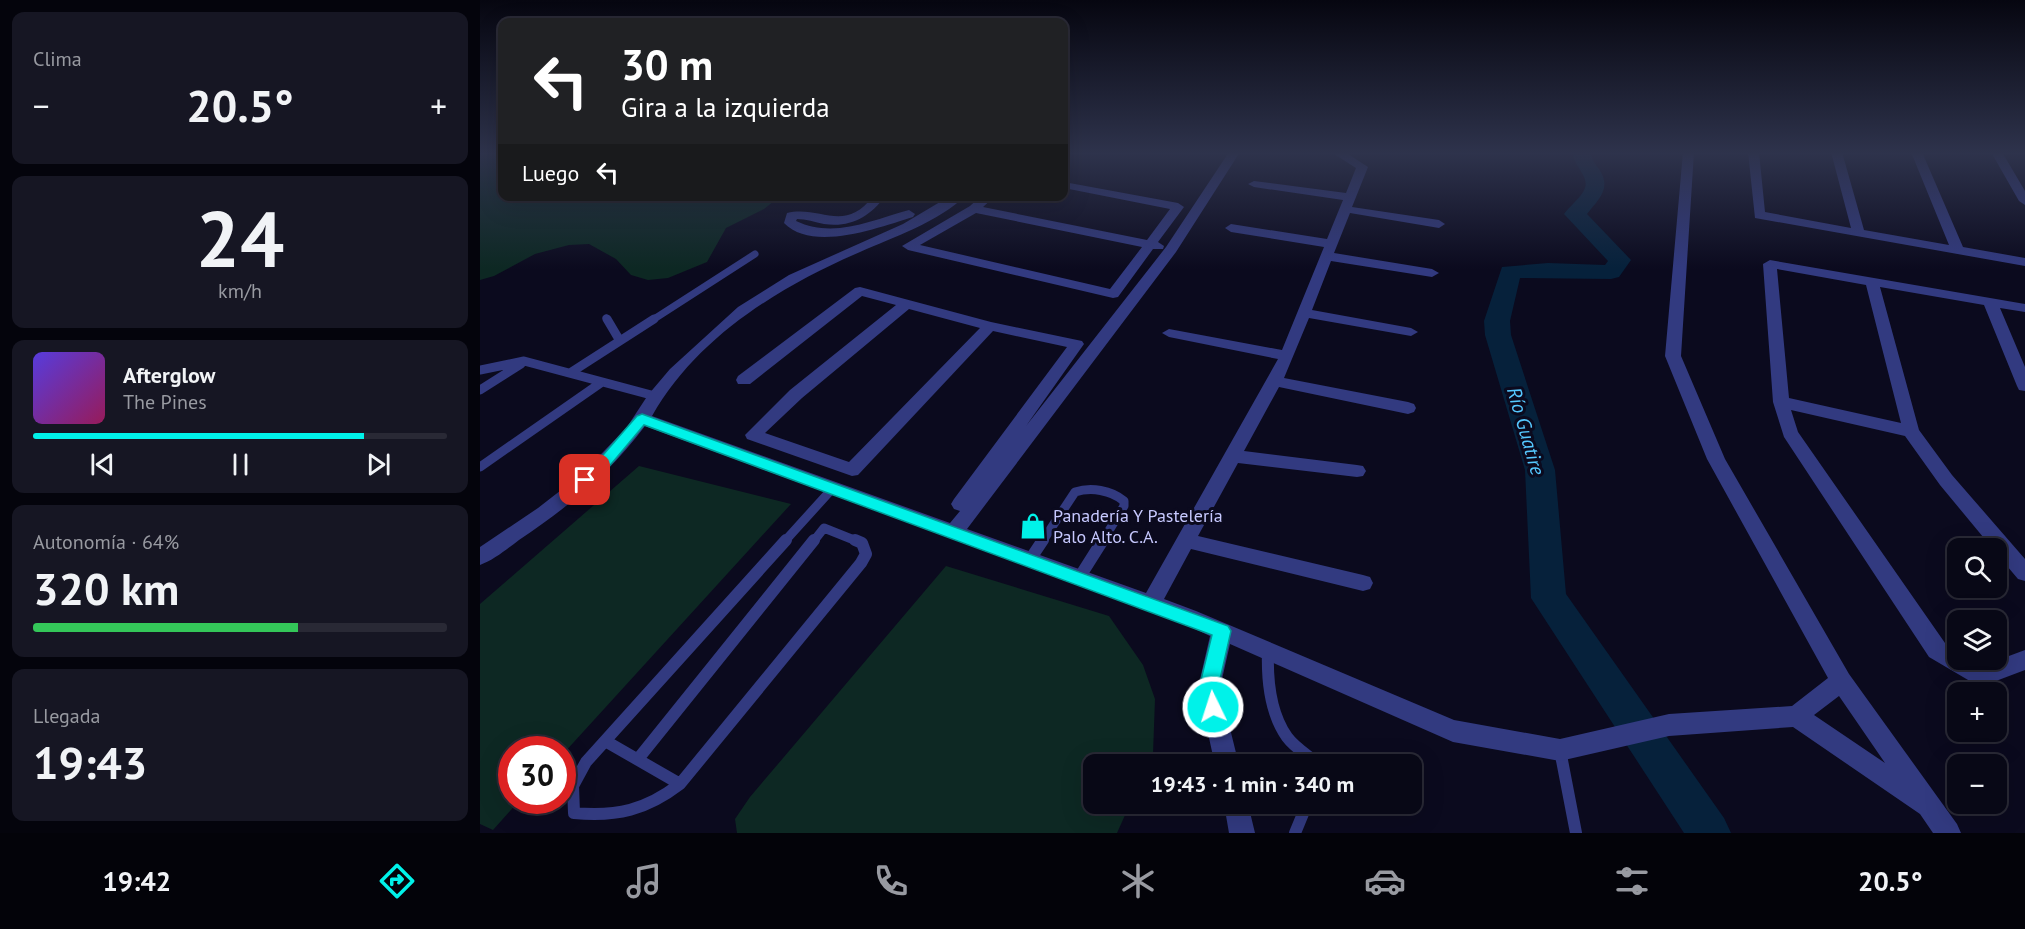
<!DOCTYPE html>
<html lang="es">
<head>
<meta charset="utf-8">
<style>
  body { margin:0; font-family:"PT Sans",sans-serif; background:#161623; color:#f1f3f6; height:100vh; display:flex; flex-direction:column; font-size:22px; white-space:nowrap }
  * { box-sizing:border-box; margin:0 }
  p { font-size:20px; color:#989aa1 }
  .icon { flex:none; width:33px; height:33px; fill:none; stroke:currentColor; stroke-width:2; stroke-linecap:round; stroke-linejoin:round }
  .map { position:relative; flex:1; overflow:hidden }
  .sheet { display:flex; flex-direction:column; gap:12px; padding:12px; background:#04040c; width:480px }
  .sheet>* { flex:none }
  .hud { position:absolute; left:18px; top:18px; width:570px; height:183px; border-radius:12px; box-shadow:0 6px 24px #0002,0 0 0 2px #292935; background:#202124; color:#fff; overflow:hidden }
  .tools { position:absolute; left:1467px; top:538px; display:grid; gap:12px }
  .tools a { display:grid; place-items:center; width:60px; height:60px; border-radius:12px; background:#080816; box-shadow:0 6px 24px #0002,0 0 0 2px #292935; font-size:30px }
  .speed { position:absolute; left:18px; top:736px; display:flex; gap:12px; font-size:30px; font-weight:700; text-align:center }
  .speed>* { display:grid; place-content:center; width:78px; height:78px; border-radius:50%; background:#080816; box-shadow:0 6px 24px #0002,0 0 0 2px #292935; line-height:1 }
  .speed .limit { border:9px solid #d22; background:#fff; color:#111 }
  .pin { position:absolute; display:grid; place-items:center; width:51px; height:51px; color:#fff; margin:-26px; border-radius:12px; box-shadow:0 3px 9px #0006 }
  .me { position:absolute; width:66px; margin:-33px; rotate:356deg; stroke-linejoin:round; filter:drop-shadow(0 0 4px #0008) }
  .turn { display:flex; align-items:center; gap:21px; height:126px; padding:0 24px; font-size:27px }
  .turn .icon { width:78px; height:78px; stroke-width:2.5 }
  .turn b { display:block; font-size:42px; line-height:51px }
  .then { display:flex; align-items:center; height:57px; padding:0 24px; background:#0003; gap:12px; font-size:22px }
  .big { font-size:45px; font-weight:600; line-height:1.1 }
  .sheet .card { flex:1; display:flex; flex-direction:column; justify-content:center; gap:9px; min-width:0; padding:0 21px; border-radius:12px; background:#161623 }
  .sheet .dial { align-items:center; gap:0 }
  .dial b { font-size:78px; line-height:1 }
  .song { display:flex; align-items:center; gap:18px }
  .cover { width:72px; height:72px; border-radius:9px; background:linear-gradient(135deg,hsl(250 70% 55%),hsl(330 70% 35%)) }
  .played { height:6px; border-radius:3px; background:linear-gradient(90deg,#00f2e9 80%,#292935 80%) }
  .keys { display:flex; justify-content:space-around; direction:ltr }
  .heat { display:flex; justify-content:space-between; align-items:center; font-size:33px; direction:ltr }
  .charge { height:9px; border-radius:4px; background:linear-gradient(90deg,#34c759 64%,#292935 0) }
  .trip { position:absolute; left:603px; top:754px; width:339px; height:60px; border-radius:12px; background:#080816; box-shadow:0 6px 24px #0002,0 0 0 2px #292935; font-weight:600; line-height:60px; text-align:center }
  .tabs { display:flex; height:96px; justify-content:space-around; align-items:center; background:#030309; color:#989aa1 }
  .tabs .icon { width:42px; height:42px }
  .tabs .active { color:#00f2e9 }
  .tabs b { font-size:27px; color:#f1f3f6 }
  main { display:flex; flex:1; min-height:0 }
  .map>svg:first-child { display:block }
  .green { fill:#0d2823 }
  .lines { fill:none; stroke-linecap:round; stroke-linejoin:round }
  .river { fill:#06213b; fill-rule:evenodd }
  .service-far2 { stroke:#323a80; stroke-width:7 }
  .service-far1 { stroke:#323a80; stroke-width:9 }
  .service { stroke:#323a80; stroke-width:12 }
  .minor { fill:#323a80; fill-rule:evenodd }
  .route { fill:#00f2e9; stroke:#009d97; stroke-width:1.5 }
  .labels { text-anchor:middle; stroke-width:6; stroke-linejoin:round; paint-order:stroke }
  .poi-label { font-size:18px; fill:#c7c9ff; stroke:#0b0a1e; text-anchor:start }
  .water-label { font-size:20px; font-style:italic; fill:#55c8ff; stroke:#0b0a1e }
</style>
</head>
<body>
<main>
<section class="sheet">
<div class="card"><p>Clima</p>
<div class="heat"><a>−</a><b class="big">20.5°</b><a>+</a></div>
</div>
<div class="card dial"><b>24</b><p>km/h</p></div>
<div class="card">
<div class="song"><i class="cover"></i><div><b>Afterglow</b><p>The Pines</p></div></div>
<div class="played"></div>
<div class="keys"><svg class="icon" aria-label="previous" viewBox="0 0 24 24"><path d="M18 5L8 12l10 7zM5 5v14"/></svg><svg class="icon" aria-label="pause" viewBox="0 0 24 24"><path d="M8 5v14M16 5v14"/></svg><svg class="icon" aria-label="next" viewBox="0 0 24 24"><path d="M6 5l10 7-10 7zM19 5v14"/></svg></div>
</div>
<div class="card"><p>Autonomía · 64%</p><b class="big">320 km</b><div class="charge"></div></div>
<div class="card"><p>Llegada</p><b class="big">19:43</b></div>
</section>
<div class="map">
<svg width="1545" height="833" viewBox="0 0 1545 833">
  <rect width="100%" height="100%" fill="#0b0a1e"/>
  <path class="green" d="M0 152H22V196L299 197 284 209 246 228 227 262 188 278 168 280 151 275 136 259 109 244 89 245 55 254 14 276 0 280Z
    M159 466 311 504 83 754 82 750H32V801H39L13 830 0 824V604Z
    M466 566 629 616 663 665 675 699 673 754 668 765H614V804H650L637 833H257L255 819 270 797Z"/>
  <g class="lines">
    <path class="river" d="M1093 152H1111C1112 160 1115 164 1119 169 1132 188 1119 199 1107 214L1151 260 1139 277 1131 279 1040 278 1030 321 1031 335 1075 470 1086 594 1244 818 1251 833H1204L1051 598 1045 470 1005 335 1004 321 1022 267 1068 263 1125 265 1128 261 1084 214C1090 206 1098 200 1103 192 1113 177 1092 167 1093 152Z"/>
    <path class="service-far2" d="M126 318 128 321
      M171 321 275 254"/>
    <path class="service-far1" d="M127 319 140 341
      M0 370 44 361 175 396
      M90 373 174 319
      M0 390 41 364
      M0 467 122 382
      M304 542 352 489
      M333 542 344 528 379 542
      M562 542 595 492C611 487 631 490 644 501V506L622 542"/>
    <path class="service" d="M306 540 106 762 93 786 94 813C137 817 166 810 200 784L381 563 386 554 382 543 375 540
      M549 561 563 540
      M599 578 623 540
      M788 651C787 680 790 713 807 737 815 748 829 756 839 765
      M127 742 200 784
      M1080 750 1096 833
      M158 759 334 540
      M815 833 827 804"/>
    <path class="minor" d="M749 152H760L696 252 487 529 666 593 798 359 689 337 682 333 689 329 802 350 844 247 751 232 745 228 751 224 847 239 863 200 774 187 768 184 774 181 866 193 876 168 851 152H865L888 167 872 207 959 220 965 224 959 228 870 213 854 253 952 269 959 273 952 277 851 261 832 310 931 328 938 332 931 336 829 318 804 378 928 402 934 404 936 408 934 412 928 414 799 387 764 451 877 465 883 466 886 471 883 476 877 477 758 463 718 536 883 575 890 577 893 583 890 589 883 591 711 549 684 599 716 611 974 720 1080 739 1189 714 1312 706 1348 678 1227 459 1185 356 1203 152H1214L1201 356 1245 459 1369 674 1477 824 1481 833H1453L1440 814 1313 727 1189 736 1080 761 973 742 750 644 740 688 759 765H735L718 688 730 636 702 623 165 426C130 473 87 508 39 540 27 549 14 560 0 565V547L58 508 103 473 147 427 168 395 190 369 258 307 309 275 423 224 470 196H485C460 221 412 238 380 252 299 287 217 337 172 416L470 523 480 511 474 509 471 504 474 499 587 347 513 331 378 475 372 476 267 439 265 435 310 390 416 305 382 296 270 384H258L256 380 258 376 375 288 380 287 511 322 602 341 604 344 546 426 686 247ZM429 309 500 328 369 462 285 433 322 398ZM1359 696 1405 763 1334 715Z
      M1268 152H1279L1285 212 1371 228 1351 152H1362L1384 230 1469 245 1431 152H1442L1483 247 1545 258V266L1275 218Z
      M1511 152H1522L1545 191V205L1539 201Z
      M584 182 698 203 704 207 678 242 684 246 683 249H673L638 297 633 298 428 250 422 246 490 206 501 196H515L503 207 667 240 690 209 584 188ZM496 213 662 247 630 289 440 245Z
      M393 196H405C390 217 370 228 344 224 335 222 326 219 317 219L316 221C354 239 392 220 429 210L435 214 433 217C400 227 333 253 304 223L307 213C340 205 365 234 393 196Z
      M1290 260 1545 304V312L1520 308 1545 367V391L1539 390 1537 386 1504 305 1400 287 1439 430 1472 475 1545 559V581L1538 579 1516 553V549H1513L1460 485 1425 436 1311 410 1318 432 1465 643 1478 651V660H1492L1502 666 1545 650V670L1500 687 1449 657 1304 437 1293 402 1283 264ZM1297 269 1386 285 1421 423 1309 398Z
      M744 804H768L775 833H749Z"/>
  </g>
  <linearGradient id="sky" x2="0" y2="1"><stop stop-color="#060610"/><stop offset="0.57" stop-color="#2e334c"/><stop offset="1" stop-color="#2e334c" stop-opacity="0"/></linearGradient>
  <rect width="1545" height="269" fill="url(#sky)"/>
  <path class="route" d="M162 414 748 626 751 631 738 688 742 707 740 713 733 716 726 713 719 688 732 635 164 425 127 469 110 484H100L98 480 117 462 157 416Z"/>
  <defs>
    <g id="shop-bare" transform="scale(2.07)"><path d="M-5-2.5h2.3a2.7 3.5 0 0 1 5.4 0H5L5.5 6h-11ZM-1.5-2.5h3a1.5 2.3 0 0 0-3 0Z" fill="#00f2e9" stroke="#0b0a1e" stroke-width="2.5" paint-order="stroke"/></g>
  </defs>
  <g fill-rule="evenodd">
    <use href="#shop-bare" x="553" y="526"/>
  </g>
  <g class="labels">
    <g class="poi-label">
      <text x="573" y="522">Panadería Y Pastelería<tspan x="573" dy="21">Palo Alto. C.A.</tspan></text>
    </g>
    <g class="water-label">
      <text transform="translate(1046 431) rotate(74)" y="7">Río Guatire</text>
    </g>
  </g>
</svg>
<div class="tools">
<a><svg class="icon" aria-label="search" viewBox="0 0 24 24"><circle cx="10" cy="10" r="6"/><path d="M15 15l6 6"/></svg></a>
<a><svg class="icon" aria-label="layers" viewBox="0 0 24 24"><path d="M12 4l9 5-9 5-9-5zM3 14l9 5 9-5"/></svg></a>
<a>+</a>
<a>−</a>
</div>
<div class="speed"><div class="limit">30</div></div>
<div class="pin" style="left:105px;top:480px;background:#d93025"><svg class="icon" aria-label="arrive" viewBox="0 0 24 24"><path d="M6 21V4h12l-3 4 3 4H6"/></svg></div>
<svg class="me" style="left:733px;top:707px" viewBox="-20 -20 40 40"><circle r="17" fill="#00f2e9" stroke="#fff" stroke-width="3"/><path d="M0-11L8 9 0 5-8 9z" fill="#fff"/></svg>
<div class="trip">19:43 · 1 min · 340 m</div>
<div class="hud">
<div class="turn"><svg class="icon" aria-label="left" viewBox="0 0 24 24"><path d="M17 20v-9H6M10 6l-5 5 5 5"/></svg><div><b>30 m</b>Gira a la izquierda</div></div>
<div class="then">Luego<svg class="icon" aria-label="left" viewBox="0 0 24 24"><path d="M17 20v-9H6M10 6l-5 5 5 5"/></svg></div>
</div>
</div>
</main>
<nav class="tabs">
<b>19:42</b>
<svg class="icon active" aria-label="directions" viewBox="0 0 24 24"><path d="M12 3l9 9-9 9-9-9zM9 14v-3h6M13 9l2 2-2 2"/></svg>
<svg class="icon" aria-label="music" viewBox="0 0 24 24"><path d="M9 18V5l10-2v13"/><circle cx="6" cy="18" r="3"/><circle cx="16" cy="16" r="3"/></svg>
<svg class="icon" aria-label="phone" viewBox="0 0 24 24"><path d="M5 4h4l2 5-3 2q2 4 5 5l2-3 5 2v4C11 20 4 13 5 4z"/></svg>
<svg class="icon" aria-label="climate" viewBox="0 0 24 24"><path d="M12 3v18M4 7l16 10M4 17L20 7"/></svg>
<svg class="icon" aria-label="car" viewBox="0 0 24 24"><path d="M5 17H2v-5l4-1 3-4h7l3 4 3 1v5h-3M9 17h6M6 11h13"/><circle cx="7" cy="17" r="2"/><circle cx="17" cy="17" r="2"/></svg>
<svg class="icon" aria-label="filters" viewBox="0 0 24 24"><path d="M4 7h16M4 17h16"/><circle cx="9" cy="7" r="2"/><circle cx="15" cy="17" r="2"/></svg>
<b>20.5°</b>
</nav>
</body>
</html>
